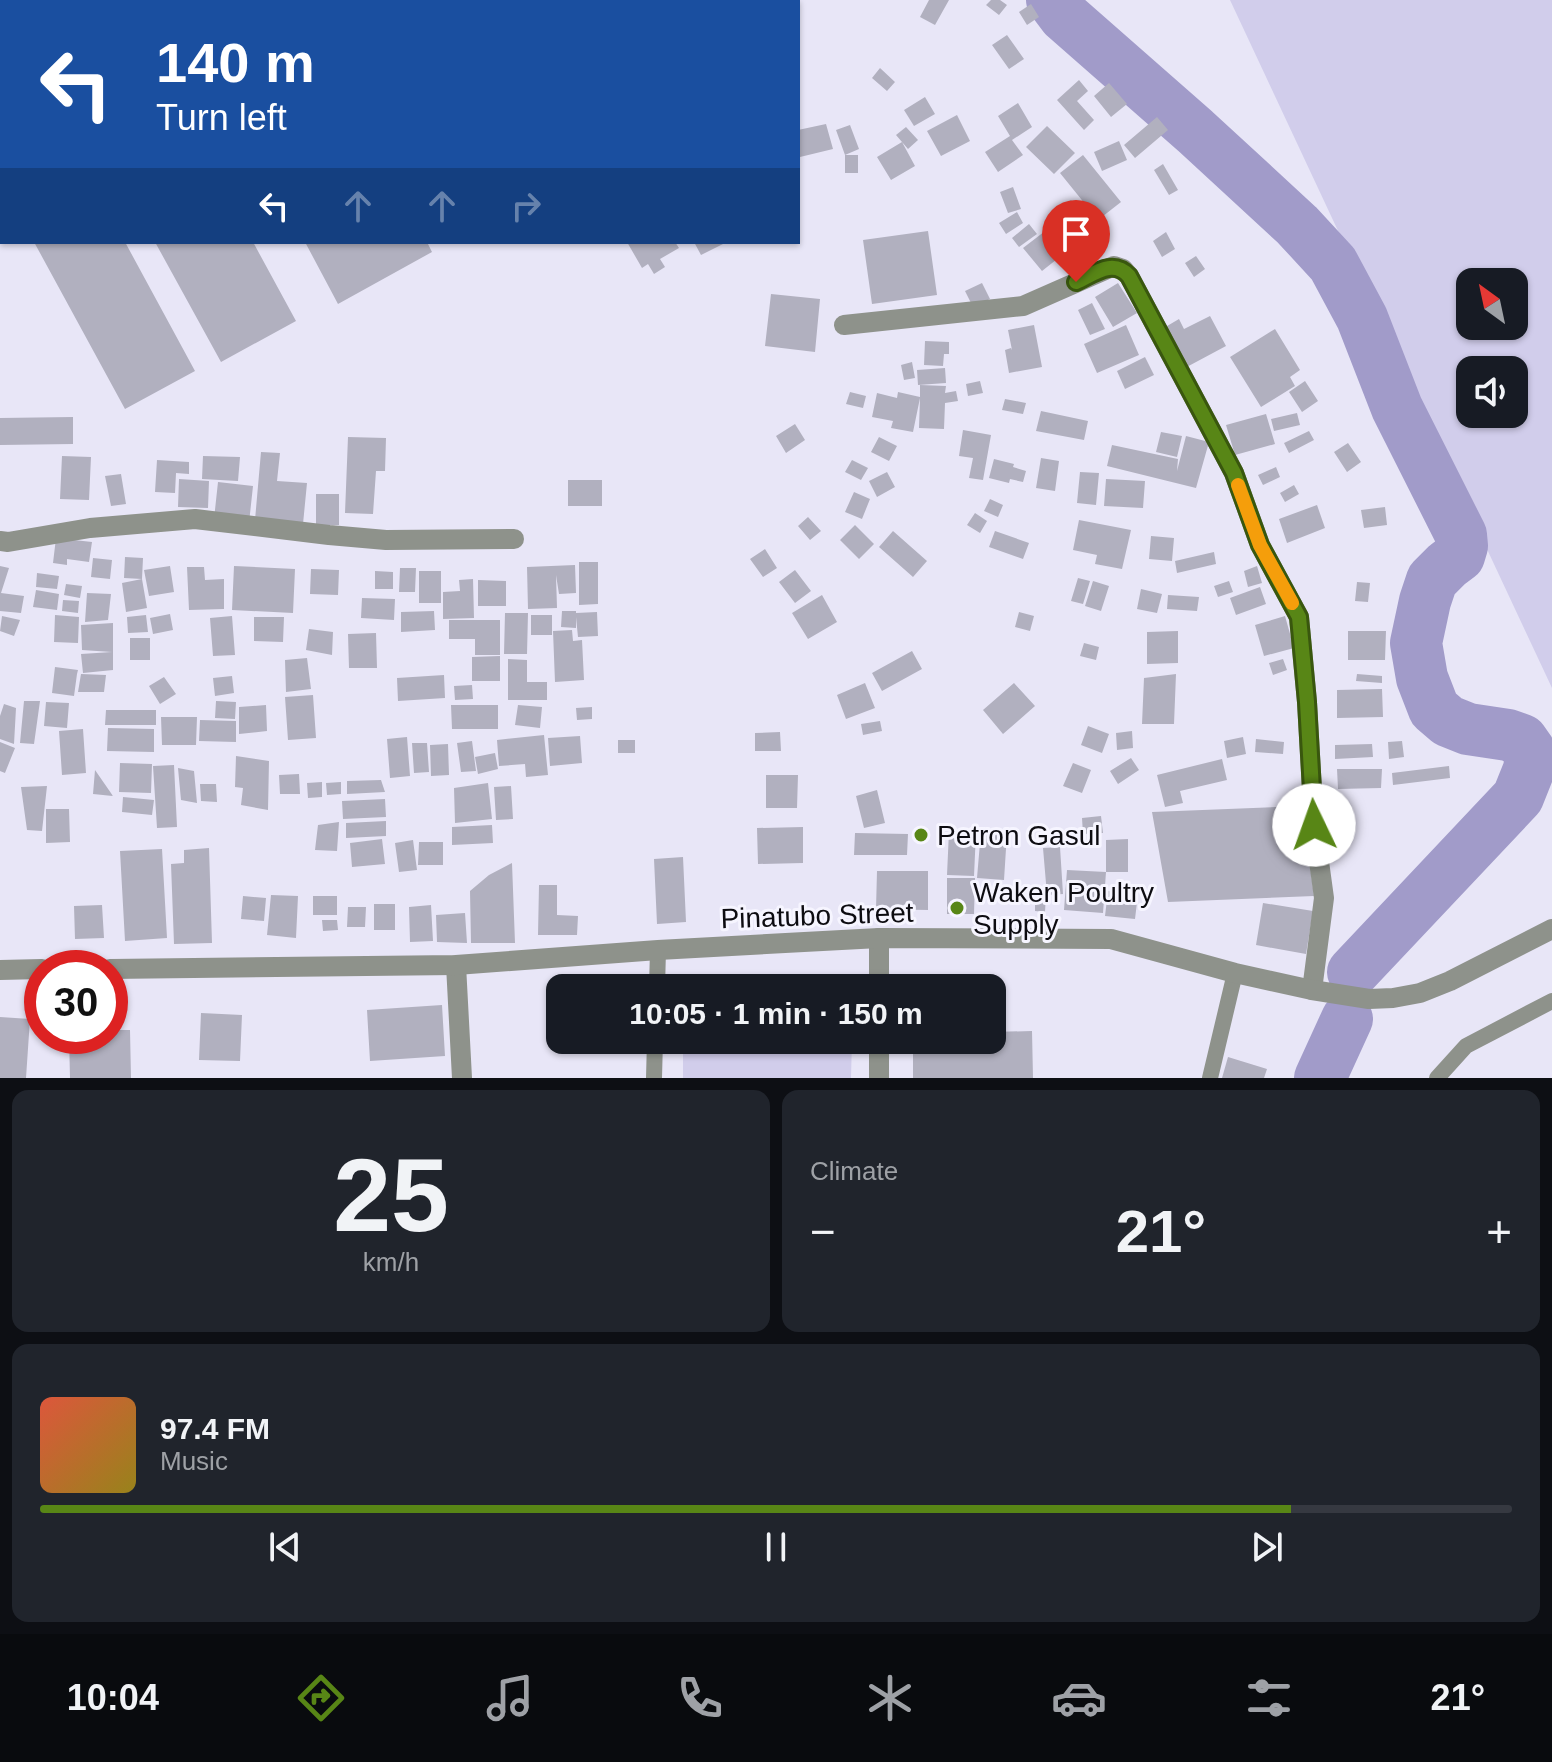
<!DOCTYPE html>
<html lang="en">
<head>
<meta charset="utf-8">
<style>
  body { margin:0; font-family:Arial,sans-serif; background:#20242c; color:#f1f3f6; height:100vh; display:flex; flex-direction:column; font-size:30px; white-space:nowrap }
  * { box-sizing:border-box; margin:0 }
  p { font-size:26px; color:#9ea1a6 }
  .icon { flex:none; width:44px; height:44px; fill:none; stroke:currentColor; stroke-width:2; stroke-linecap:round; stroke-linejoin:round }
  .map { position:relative; height:1078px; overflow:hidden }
  .sheet { display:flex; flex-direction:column; gap:12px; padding:12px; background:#0d0f14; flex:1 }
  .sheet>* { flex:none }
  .banner { position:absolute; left:0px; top:0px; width:800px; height:244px; box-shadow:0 2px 6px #0004; background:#1a4fa0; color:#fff; overflow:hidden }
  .needle { width:52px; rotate:327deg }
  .tools { position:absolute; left:1456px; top:268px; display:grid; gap:16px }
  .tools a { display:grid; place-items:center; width:72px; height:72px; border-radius:16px; background:#171b24; box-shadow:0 2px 6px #0004; font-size:40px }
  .speed { position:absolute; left:24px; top:950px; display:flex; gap:16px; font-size:40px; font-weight:700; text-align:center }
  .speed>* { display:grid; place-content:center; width:104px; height:104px; border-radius:50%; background:#171b24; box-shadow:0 2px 6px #0004; line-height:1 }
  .speed .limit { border:12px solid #d22; background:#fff; color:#111 }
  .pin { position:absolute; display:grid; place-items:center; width:68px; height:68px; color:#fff; margin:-82px -34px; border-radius:50% 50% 50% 0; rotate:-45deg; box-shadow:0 0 8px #0007 }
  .pin .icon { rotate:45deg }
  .me { position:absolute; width:88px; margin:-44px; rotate:357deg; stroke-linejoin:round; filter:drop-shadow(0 0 6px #0008) }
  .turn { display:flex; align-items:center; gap:28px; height:168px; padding:0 24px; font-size:36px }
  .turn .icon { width:104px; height:104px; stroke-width:2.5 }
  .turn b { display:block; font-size:56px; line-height:68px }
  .lanes { display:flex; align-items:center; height:76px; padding:0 24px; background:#0003; justify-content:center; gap:40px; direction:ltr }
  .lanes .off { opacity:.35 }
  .big { font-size:60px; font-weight:800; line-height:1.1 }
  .sheet .card { flex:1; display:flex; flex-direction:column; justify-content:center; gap:12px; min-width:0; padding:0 28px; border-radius:16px; background:#20242c }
  .sheet .dial { align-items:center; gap:0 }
  .dial b { font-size:104px; line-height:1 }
  .song { display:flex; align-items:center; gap:24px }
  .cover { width:96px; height:96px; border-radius:12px; background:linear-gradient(135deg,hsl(10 70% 55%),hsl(50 70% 35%)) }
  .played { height:8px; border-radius:4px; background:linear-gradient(90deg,#588616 85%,#363941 85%) }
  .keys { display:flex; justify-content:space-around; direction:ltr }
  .heat { display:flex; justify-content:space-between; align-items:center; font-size:44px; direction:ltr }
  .sheet .tiles { flex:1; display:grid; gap:12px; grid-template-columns:1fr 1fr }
  .card:last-child { grid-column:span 2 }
  .trip { position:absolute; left:546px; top:974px; width:460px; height:80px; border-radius:16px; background:#171b24; box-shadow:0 2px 6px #0004; font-weight:800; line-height:80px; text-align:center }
  .tab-bar { display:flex; height:128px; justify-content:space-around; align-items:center; background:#090b0e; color:#9ea1a6 }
  .tab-bar .icon { width:56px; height:56px }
  .tab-bar .current { color:#588616 }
  .tab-bar b { font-size:36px; color:#f1f3f6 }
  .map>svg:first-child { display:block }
  .green { fill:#d1cdeb; fill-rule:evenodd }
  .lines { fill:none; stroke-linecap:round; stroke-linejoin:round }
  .river { stroke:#a19bc9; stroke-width:52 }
  .building { fill:#b1b0bf }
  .service { stroke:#8e928b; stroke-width:16 }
  .minor { stroke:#8e928b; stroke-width:20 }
  .tertiary { stroke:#8e928b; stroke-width:20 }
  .route-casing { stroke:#39570e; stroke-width:20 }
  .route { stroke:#588616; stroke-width:14 }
  .slow { stroke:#f59e0b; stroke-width:14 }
  .poi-dot { fill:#588616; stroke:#f6f5ff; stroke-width:3 }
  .labels { text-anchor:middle; stroke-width:6; stroke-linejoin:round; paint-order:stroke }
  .poi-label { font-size:28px; fill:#0d0c11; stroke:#f6f5ff; text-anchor:start }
  .street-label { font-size:28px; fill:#0d0c11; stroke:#f6f5ff }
</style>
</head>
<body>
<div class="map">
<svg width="1552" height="1078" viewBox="0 0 1552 1078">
  <rect width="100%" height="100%" fill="#e8e6f7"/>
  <path class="green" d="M1230 0H1552V688ZM1470 282H1514V326H1470ZM1514 370V414H1470V370Z
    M684 979 853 980 852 988H684Z
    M683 1040H852L851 1078H683Z"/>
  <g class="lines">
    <path class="river" d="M1052 0 1064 16 1195 131 1297 225 1333 264 1362 318 1397 408 1461 535 1462 546 1459 556 1447 565 1432 580 1425 601 1416 643 1422 678 1434 709 1448 721 1468 729 1508 735 1522 740 1529 750 1530 767 1518 797 1353 972
      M1320 1078 1347 1019"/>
  </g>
  <path class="building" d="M929 0H949L935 25 920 17Z
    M991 0H1000L1007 5 999 15 986 5Z
    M1031 4 1039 17 1027 25 1019 12Z
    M1007 35 1024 59 1009 69 992 45Z
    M880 68 895 82 887 91 872 78Z
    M1079 80 1088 91 1077 101 1094 120 1084 130 1057 100Z
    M1109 83 1127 104 1111 117 1094 96Z
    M925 97 935 114 914 126 904 110Z
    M1018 103 1032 127 1012 140 1023 155 998 172 985 152 1010 136 998 116Z
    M957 115 970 141 941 156 927 131Z
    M1157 117 1168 130 1135 158 1124 145Z
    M826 124 833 149 800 157 798 130Z
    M850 125 859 149 845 155H858V173H845V155L836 130Z
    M1047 126 1075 153 1054 174 1026 147Z
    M906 127 918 140 908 149 896 135Z
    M1119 141 1127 160 1102 171 1094 152Z
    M902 142 915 166 891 180 877 157Z
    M1083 155 1121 202 1098 220 1060 173Z
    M1163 164 1178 190 1169 195 1154 170Z
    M1013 187 1021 209 1008 213 1000 192Z
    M1071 200 1078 209 1067 218 1059 209Z
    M1017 212 1023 223 1006 234 999 223Z
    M1029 224 1037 234 1019 247 1012 238Z
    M1053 225 1071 248 1042 271 1023 248Z
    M928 231 937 295 872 304 863 240Z
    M1166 232 1175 249 1162 257 1153 241Z
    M34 242H125L195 371 125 409Z
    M155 242H253L296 321 221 362Z
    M305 242H427L432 252 338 304Z
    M627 242H675L679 248 660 259 665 267 654 274 648 264 642 268Z
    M694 242H727L701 255Z
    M1196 256 1205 269 1194 277 1185 263Z
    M982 283 990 299 973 307 965 291Z
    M1118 283 1137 313 1113 327 1095 297Z
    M771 294 820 299 815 352 765 346Z
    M1092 303 1105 329 1090 335 1078 310Z
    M1210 316 1226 346 1183 369 1162 329 1179 319 1184 329Z
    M1034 325 1042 367 1009 373 1005 350 1011 348 1012 350 1008 330Z
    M1126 325 1139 355 1097 373 1084 344Z
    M1275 329 1300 370 1290 377 1295 386 1261 407 1230 357Z
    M925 341 949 342V354H944L943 366 924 365Z
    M1145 357 1154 375 1125 389 1117 371Z
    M912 362 915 378 904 380 901 365Z
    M945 368 946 383 918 385 917 370Z
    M980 381 983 393 968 396 966 384Z
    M1305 381 1318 401 1302 412 1289 392Z
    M920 385 946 386 945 393 956 391 958 401 945 403 944 429 919 428 920 398 913 432 891 428 893 421 872 417 877 393 897 398 898 392 920 397Z
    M850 392 866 396 863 408 846 404Z
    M1005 399 1026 403 1023 414 1002 410Z
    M1041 411 1088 421 1084 440 1036 431Z
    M1297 413 1300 425 1274 431 1271 419Z
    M1266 414 1275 444 1235 455 1226 425Z
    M73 417V444L0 445V418Z
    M795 424 805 440 786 453 776 436Z
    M963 430 991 435 983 480 969 478 973 458 959 456Z
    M1309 431 1314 440 1289 453 1284 443Z
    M1161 432 1182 436 1177 457 1156 452Z
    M1186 436 1209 442 1196 488 1107 466 1112 445 1178 459 1177 471Z
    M348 437 386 438 385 471H376L373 514 345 513Z
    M879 437 897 446 889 461 871 452Z
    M1348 443 1361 462 1347 472 1334 452Z
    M261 452 280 453 277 481 307 483 303 524 255 520Z
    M62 456 91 457 89 500 60 499Z
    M203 456 240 457 238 481 202 479Z
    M1041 458 1059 461 1055 491 1036 488Z
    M994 459 1014 464 1013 467 1026 471 1023 482 1010 479 1009 483 989 478Z
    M157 460 189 462V474L176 473 175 493 155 492Z
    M852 460 868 468 861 480 845 472Z
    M1276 467 1280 477 1263 485 1258 475Z
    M887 472 895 487 877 497 869 481Z
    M1080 472 1099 473 1096 505 1077 503Z
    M121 474 126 504 111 506 105 476Z
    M179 479 209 481 208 508 178 507Z
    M1106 479 1145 481 1143 508 1104 506Z
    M568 480H602V506H568Z
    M218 482 253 486 249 523 214 519Z
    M1294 485 1299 494 1285 502 1280 493Z
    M854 492 870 499 862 519 845 512Z
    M316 494H339V525H316Z
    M990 499 1003 505 998 517 984 511Z
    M1317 505 1325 528 1287 543 1279 519Z
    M1385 507 1387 525 1364 528 1361 510Z
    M975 513 987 521 980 533 967 525Z
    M808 517 821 531 810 540 798 526Z
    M1079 520 1131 530 1122 569 1095 564 1097 555 1073 550Z
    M855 525 874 544 859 559 840 540Z
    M893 531 927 561 913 577 879 547Z
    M995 531 1029 543 1023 559 989 547Z
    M1151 536 1174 538 1172 561 1149 559Z
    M56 538 92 542 89 562 67 559V565L53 563Z
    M765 549 777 568 763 577 750 559Z
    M1214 552 1216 564 1177 573 1175 561Z
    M125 557 143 558 142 579 124 578Z
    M93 558 112 560 110 579 91 577Z
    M579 562H598V604L579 605Z
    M575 565 576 593 559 594 556 575 557 608 528 609 527 567Z
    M0 566 9 568 1 593 24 596 21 613 0 611Z
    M170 566 174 592 149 596 144 570Z
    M234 566 295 569 293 613 232 610Z
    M1257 566 1262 583 1248 587 1244 571Z
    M187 567H204L205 580 224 579V609L189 610Z
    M400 568H416L415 592H399Z
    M311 569 339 570 338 595 310 594Z
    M795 570 811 591 795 603 779 582Z
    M375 571 393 572V589H375Z
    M419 571H441V603H419Z
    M37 573 59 576 57 589 36 587Z
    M1078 578 1090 581 1083 604 1071 601Z
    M142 579 147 608 126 612 122 583Z
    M473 579 474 618 443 619V592L460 591 459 580Z
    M478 580 506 581V606H478Z
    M1093 581 1109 586 1101 611 1085 606Z
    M1229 581 1233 592 1218 597 1214 586Z
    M1357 582 1370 583 1368 602 1355 601Z
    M66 584 82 586 80 598 64 595Z
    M1260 587 1266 604 1236 615 1230 598Z
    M1141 589 1162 594 1157 613 1137 609Z
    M36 590 59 594 57 610 33 607Z
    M87 593 111 594 108 620 85 622Z
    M822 595 837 622 808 639 792 613Z
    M1168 595 1199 597 1197 611 1167 609Z
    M362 598 395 599 394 620 361 618Z
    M63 600 79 601 78 613 62 611Z
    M434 611 435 630 401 632V612Z
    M562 611H576V613L597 612 598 636 578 637 576 617V628L561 627Z
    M1019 612 1034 616 1030 631 1015 627Z
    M505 613H528L527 654H504Z
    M170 614 173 630 153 634 150 618Z
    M55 615 79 617 78 643 54 642Z
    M146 615 148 632 128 633 127 617Z
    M531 615H552V635H531Z
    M2 616 20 620 14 636 0 631Z
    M232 616 235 655 213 656 210 618Z
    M1285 616 1294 648 1264 656 1255 625Z
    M254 617H284L283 642 254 641Z
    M449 620H500V655H475V639H449Z
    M113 623V670L83 673 81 654 112 652 82 650 81 625Z
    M309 629 333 632 332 655 306 650Z
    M572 630 573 641 582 640 584 680 555 682 553 631Z
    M1178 631V663L1147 664V632Z
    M1348 631H1386L1385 660H1348Z
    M376 633 377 668H349L348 634Z
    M130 638H150V660H130Z
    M1084 643 1099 647 1096 660 1080 656Z
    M912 651 922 669 882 691 872 673Z
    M500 656V681H472V657Z
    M307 658 311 689 286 692 285 660Z
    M508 659 527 660V682H547V700H508Z
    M1283 659 1287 670 1273 675 1269 663Z
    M55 667 78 670 77 674H75H77L74 696 52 693Z
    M81 674 106 675 104 692H78Z
    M1176 674 1174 724H1142L1144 678Z
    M1357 674 1382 676V683L1356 681Z
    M444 675 445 698 398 701 397 678Z
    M232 676 234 693 215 696 213 678Z
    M164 677 176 694 160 704 149 686Z
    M865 683 875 708 846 719 837 695Z
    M1014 683 1035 706 1003 734 983 710Z
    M472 685 473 699 455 700 454 686Z
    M1382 689 1383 717 1337 718V690Z
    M313 695 316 738 288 740 285 697Z
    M24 701H40L34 744 20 743Z
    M216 701 236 702 235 719 215 718Z
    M46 702 69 703 67 728 44 726Z
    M4 704 16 708 14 744 0 739V716Z
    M266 705 267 731 239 734V707Z
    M451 705H498V729H452Z
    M518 705 542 707 540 728 515 725Z
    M592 707V719L577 720 576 708Z
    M106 710H156V725H105Z
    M161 717H197L196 745H162Z
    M200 720 236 721V742L199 741Z
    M880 721 882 731 863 735 861 724Z
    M1088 726 1109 734 1102 753 1081 745Z
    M108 728 154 729V752L107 751Z
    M83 729 86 773 62 775 59 731Z
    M1132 731 1133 748 1117 750 1116 733Z
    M780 732 781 751H755V733Z
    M544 735 548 775 526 777 525 764 499 766 497 740Z
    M580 736 582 763 550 766 548 738Z
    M407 737 410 776 390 778 387 739Z
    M1243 737 1246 754 1227 758 1224 741Z
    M1256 739 1284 742 1283 754 1255 752Z
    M618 740H635V753H618Z
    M472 741 476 771 461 772 457 743Z
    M1402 741 1404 757 1389 759 1388 742Z
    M0 742 15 748 5 773 0 771Z
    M412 743H427L429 772 414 773Z
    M448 744 449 775 431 776 430 745Z
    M1372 744 1373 757 1335 759V745Z
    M495 753 498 769 478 774 475 757Z
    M236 756 269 761 268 810 241 805 243 788 235 787Z
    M1131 758 1139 770 1118 784 1110 771Z
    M1222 759 1227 780 1180 791 1183 803 1165 807 1157 775Z
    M120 763 152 764 151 793 119 792Z
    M1073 763 1091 770 1082 793 1063 786Z
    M174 765 177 827 157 828 153 766Z
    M1449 766 1450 778 1393 785 1392 773Z
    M178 768 194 771 197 803 181 800Z
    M1337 769H1382L1381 788 1338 789Z
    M95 770 113 796 93 794Z
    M299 774 300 794H280L279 775Z
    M766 775H798L797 808H766Z
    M381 780 385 792 347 794V781Z
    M322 782V797L308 798 307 783Z
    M341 782V794L327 795 326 783Z
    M488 783 492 819 455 823 454 788Z
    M200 784H216L217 802 201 801Z
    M47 786 42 831 27 830 21 787Z
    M511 786 513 819 496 820 494 787Z
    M877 790 885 823 864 828 856 796Z
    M123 797 154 800 152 815 122 812Z
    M385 799 386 817 343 819 342 801Z
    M1302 806 1314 896 1168 902 1152 812Z
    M46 809H69L70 842 46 843Z
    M1101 816 1103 833 1083 834 1082 818Z
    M386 821V836L346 838V823Z
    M339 822 337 851 315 850 318 825Z
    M492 825 493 843 452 845V827Z
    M803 827V863L758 864 757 828Z
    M949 831 976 832 974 876 947 875Z
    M981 831 1007 833 1004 880 977 878Z
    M855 833 908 834 907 855H854Z
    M382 839 385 864 352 867 350 843Z
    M1128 839V872H1106V840Z
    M413 840 417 870 399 872 395 843Z
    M419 842H443V865H418Z
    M1060 847 1063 894 1047 895 1043 848Z
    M209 848 212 943 174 944 171 864 184 863V850Z
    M162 849 167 938 125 941 120 851Z
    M683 857 686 922 657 924 654 859Z
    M512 863 515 943H471L470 891 489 875Z
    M1067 870 1106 872 1103 913 1064 910Z
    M877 871H928V910L876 909Z
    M947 878H975L974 914H947Z
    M539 885H557V915L578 916 577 935H538Z
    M1108 891 1138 894 1135 919 1105 916Z
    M1035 894H1046L1045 912 1035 911Z
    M271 895 298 896 296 938 267 935Z
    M243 896 266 898 264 921 241 919Z
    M313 896H337V915H313Z
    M1263 903 1313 911 1306 954 1256 945Z
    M374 904H395V930H374Z
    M102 905 104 938 75 939 74 906Z
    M431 905 433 941 410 942 409 907Z
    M348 907H366L365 927H347Z
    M465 913 467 943 437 942 436 915Z
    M322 920H337L338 930 323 931Z
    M442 1005 445 1056 370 1061 367 1010Z
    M201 1013 242 1015 240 1061 199 1060Z
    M0 1017 30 1019 26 1078H0Z
    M110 1030H130L131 1078H70L69 1036H110Z
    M1032 1031 1033 1078H913V1040H992V1032Z
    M1228 1057 1267 1069 1264 1078H1222Z"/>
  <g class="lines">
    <path class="service" d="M375 2 381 0
      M0 192 2 191
      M657 988 658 950
      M654 1078 655 1040
      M1210 1078 1235 973
      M1437 1078 1466 1046 1552 1001"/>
    <path class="minor" d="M844 325 1023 306 1114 266 1123 269 1129 276 1234 473 1260 545 1299 617 1307 702 1314 825 1324 898 1312 990
      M0 541 8 542 90 528 195 519 329 535 386 540 514 539
      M879 938V988
      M456 965 462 1078
      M879 1040V1078"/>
    <path class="tertiary" d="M110 969 456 965 658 950 879 938 1111 939 1235 973 1312 990 1369 999 1393 998 1420 993 1450 981 1552 929
      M0 970 42 969"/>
  </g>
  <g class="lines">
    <g class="route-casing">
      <path id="route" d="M1076 282C1094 274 1113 258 1129 276L1234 473 1260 545 1299 617 1307 702 1314 825"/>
    </g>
    <use href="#route" class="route"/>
    <path class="slow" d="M1238 485 1260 545 1292 603"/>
  </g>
  <g class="poi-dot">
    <circle cx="921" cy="835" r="8"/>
    <circle cx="957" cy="908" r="8"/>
  </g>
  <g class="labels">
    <g class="poi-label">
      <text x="937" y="845">Petron Gasul</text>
      <text x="973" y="902">Waken Poultry<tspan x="973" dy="32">Supply</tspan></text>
    </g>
    <g class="street-label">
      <text transform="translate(817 915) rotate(-2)" y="10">Pinatubo Street</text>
    </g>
  </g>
</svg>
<div class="tools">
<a><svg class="needle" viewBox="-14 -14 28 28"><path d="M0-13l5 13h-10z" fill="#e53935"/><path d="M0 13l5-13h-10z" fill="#9ea1a6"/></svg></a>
<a><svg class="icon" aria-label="sound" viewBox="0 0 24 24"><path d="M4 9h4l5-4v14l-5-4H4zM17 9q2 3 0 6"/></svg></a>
</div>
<div class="speed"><div class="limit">30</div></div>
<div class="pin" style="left:1076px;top:282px;background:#d93025"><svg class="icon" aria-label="arrive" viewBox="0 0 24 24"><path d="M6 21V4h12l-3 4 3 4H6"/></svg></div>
<svg class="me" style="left:1314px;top:825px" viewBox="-20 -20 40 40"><circle r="19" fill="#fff"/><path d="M0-13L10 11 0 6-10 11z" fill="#588616"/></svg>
<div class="trip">10:05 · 1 min · 150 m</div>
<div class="banner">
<div class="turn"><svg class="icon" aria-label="left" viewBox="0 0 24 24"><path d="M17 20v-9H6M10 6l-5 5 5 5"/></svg><div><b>140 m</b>Turn left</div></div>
<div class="lanes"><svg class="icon" aria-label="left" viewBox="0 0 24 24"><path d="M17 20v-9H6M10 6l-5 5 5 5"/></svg><svg class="icon off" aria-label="ahead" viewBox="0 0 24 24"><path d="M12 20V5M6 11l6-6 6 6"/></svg><svg class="icon off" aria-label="ahead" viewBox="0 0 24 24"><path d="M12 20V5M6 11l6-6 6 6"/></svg><svg class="icon off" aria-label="right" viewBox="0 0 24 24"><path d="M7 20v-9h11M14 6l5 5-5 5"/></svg></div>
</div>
</div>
<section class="sheet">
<div class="tiles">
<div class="card dial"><b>25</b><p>km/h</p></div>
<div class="card"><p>Climate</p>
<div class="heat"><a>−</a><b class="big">21°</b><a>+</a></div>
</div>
<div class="card">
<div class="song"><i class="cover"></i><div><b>97.4 FM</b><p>Music</p></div></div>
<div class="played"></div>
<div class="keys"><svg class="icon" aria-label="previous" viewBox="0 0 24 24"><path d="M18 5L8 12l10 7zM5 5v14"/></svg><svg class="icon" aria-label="pause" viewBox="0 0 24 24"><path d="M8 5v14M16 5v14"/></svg><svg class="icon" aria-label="next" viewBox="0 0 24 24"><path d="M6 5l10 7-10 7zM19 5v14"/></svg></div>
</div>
</div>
</section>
<nav class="tab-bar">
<b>10:04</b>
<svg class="icon current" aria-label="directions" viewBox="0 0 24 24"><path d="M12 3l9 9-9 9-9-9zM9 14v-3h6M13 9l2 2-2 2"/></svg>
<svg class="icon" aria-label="music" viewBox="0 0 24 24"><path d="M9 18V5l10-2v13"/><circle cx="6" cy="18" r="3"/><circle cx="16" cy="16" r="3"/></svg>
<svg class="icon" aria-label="phone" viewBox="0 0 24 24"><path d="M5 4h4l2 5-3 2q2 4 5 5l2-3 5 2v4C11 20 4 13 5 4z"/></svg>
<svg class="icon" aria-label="climate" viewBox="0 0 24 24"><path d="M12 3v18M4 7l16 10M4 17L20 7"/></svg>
<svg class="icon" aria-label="car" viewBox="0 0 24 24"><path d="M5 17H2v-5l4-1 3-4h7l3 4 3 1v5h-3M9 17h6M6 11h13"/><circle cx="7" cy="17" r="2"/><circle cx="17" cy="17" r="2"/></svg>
<svg class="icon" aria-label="filters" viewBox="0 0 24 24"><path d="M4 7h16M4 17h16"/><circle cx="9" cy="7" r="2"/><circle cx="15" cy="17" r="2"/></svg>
<b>21°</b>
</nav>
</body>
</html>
